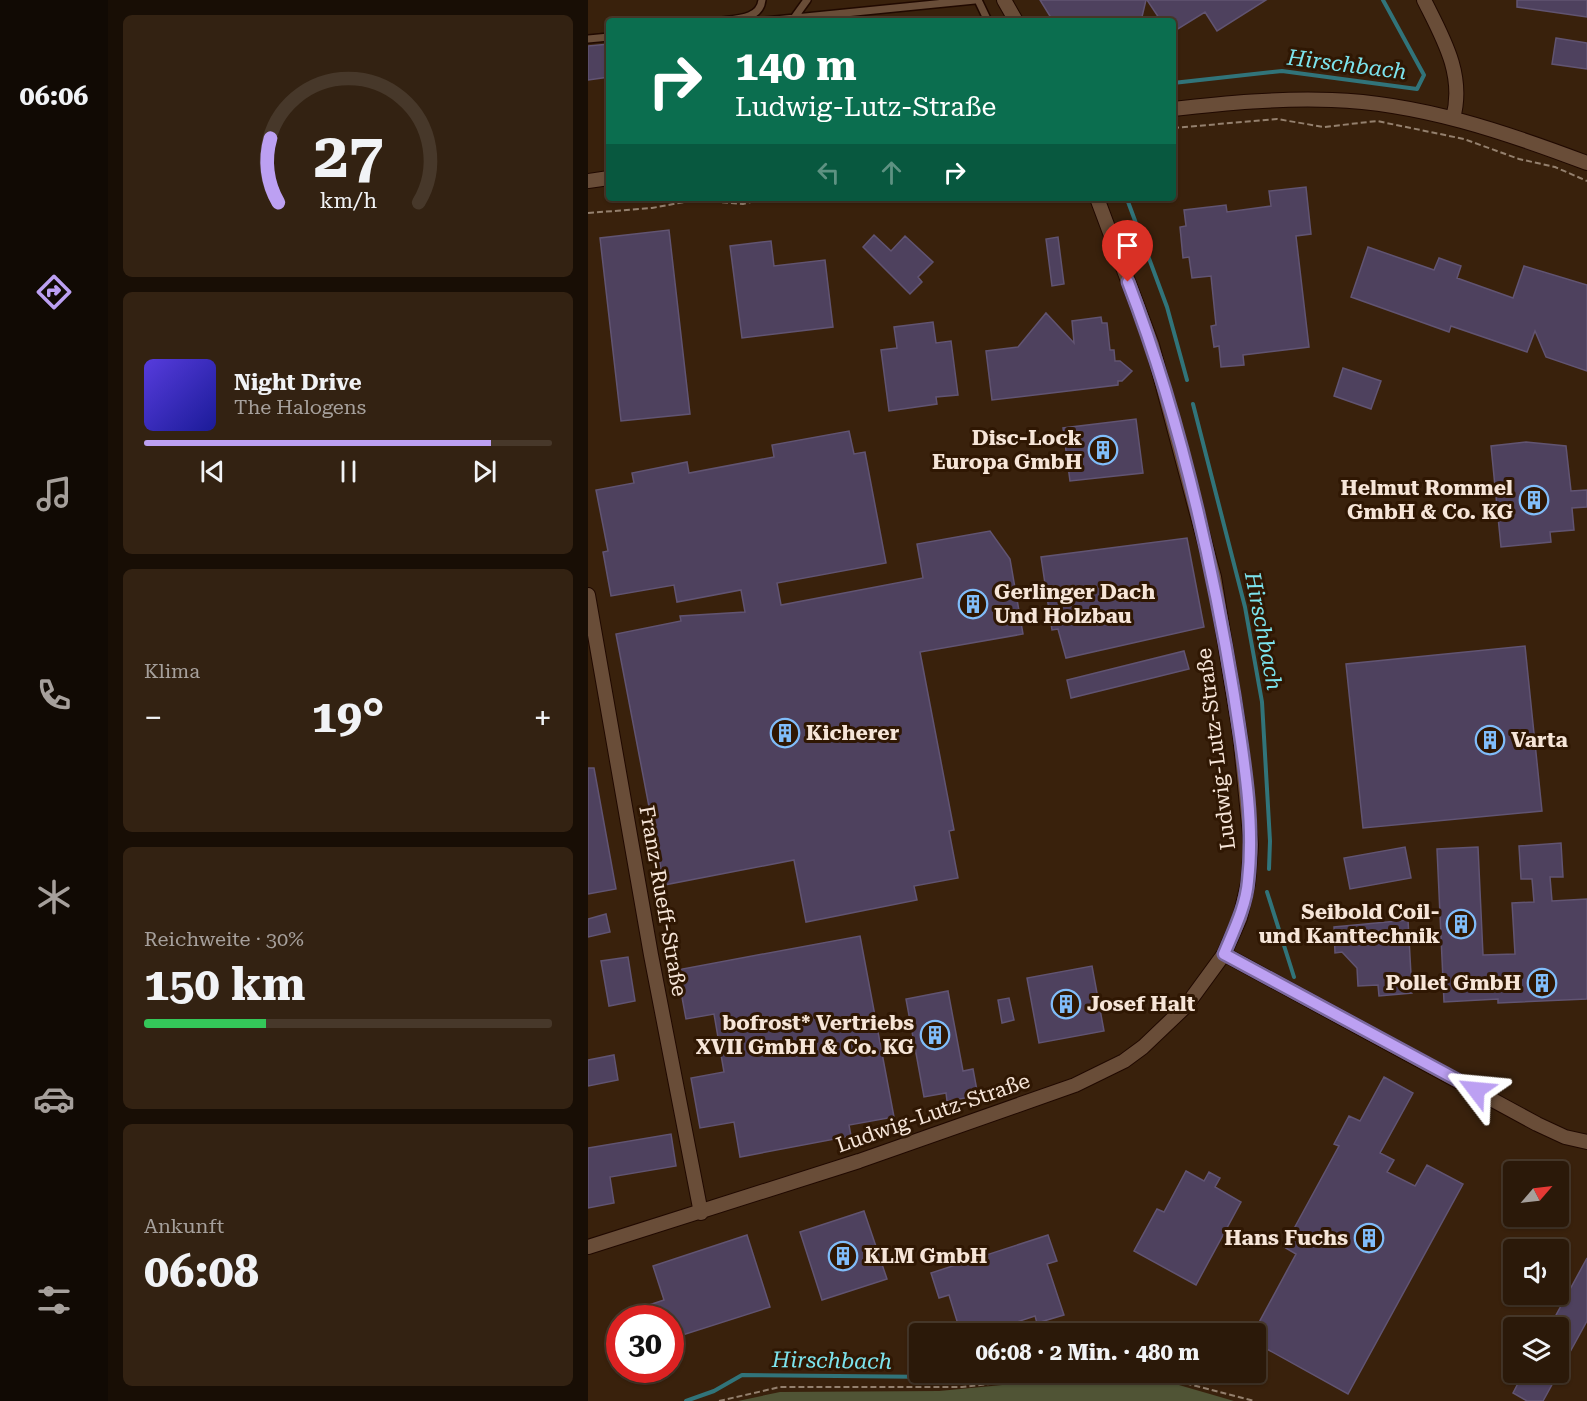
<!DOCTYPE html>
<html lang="de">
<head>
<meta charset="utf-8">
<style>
  body { margin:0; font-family:"Roboto Serif",serif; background:#332212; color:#f1f3f6; height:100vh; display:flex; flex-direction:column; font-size:22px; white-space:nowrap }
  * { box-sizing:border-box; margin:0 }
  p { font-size:20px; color:#a6a09c }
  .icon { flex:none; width:33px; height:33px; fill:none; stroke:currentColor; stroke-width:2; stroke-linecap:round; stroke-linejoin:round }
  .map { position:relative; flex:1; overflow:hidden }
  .side { display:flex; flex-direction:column; gap:15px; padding:15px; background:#180e05; width:480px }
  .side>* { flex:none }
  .hud { position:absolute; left:18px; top:18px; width:570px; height:183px; border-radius:6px; box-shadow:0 2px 4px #0004,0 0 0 2px #47382a; background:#0b6e4f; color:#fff; overflow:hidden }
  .needle { width:39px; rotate:62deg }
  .controls { position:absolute; left:915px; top:1161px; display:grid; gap:12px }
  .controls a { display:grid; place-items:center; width:66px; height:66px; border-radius:6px; background:#2b1909; box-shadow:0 2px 4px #0004,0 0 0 2px #47382a; font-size:30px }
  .speed { position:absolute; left:18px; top:1305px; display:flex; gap:12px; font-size:30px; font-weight:700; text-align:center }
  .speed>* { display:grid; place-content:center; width:78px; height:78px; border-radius:50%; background:#2b1909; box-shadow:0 2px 4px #0004,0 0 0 2px #47382a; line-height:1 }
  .speed .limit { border:9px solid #d22; background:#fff; color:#111 }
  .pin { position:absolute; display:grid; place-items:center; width:51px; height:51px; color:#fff; margin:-62px -26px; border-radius:50% 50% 50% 0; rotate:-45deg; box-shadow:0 0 6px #0007 }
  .pin .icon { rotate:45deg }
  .me { position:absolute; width:66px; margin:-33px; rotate:299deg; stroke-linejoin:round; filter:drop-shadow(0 0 4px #0008) }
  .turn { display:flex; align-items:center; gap:21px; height:126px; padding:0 30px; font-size:27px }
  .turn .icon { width:78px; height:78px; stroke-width:2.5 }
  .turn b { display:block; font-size:42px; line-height:51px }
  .lanes { display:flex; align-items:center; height:57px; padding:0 30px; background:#0003; justify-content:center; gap:30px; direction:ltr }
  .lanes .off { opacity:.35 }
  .big { font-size:45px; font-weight:700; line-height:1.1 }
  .side .card { flex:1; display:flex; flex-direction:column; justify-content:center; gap:9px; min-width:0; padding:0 21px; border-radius:9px; background:#332212 }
  .side .dial { align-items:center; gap:0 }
  .dial svg { height:156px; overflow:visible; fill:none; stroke:#47382a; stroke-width:7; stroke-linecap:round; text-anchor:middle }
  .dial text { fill:#f1f3f6; stroke:none }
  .song { display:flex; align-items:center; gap:18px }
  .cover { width:72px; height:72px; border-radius:9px; background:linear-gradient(135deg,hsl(250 70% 55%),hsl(240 70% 35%)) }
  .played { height:6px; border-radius:3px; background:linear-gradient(90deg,#bca0f2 85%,#47382a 85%) }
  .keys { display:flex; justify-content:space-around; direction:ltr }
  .heat { display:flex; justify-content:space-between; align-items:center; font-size:33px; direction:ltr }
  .charge { height:9px; border-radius:4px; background:linear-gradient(90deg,#34c759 30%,#47382a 0) }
  .trip { position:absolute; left:321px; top:1323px; width:357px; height:60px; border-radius:6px; background:#2b1909; box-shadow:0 2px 4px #0004,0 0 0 2px #47382a; font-weight:700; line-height:60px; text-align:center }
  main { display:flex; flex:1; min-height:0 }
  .tabs { display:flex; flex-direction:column; width:108px; justify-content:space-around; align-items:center; background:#110a04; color:#a6a09c }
  .tabs .icon { width:42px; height:42px }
  .tabs .current { color:#bca0f2 }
  .tabs b { font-size:27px; color:#f1f3f6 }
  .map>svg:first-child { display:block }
  .green { fill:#505435 }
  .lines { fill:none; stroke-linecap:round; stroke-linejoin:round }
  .stream { stroke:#31747a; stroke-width:4 }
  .building { fill:#4e415e; stroke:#615472; stroke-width:1.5 }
  .service-casing { stroke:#200900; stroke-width:10 }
  .minor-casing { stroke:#200900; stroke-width:16 }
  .path { stroke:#94806e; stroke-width:2; stroke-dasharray:6 3; stroke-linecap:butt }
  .service { stroke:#694d38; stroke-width:7 }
  .minor { stroke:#694d38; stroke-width:14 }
  .route-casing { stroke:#7a689d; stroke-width:15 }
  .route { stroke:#bca0f2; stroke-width:10 }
  .labels { text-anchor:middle; stroke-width:6; stroke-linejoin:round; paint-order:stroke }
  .poi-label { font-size:21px; font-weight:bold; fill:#f6e5d8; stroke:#2f1703; text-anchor:end }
  .street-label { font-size:21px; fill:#f6e5d8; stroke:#2f1703 }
  .water-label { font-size:22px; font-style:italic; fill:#7ce4ee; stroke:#2f1703 }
</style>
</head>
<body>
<main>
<nav class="tabs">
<b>06:06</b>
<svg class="icon current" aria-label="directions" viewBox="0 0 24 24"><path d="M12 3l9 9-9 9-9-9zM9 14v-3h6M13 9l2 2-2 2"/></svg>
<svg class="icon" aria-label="music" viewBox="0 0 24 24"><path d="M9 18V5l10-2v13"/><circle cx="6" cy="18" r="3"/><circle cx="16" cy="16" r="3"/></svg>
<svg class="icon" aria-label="phone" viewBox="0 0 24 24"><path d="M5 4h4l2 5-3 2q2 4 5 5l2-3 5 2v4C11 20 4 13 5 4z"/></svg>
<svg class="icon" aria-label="climate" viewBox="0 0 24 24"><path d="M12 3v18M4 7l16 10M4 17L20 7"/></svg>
<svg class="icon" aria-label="car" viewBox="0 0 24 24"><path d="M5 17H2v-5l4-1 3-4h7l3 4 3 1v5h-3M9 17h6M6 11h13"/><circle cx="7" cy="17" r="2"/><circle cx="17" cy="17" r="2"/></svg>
<svg class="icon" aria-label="filters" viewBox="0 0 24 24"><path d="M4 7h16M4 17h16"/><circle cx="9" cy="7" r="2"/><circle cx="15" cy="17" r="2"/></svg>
</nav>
<section class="side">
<div class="card dial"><svg viewBox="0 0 100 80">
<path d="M14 69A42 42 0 1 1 86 69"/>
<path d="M14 69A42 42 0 0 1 10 36" stroke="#bca0f2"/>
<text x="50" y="56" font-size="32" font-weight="700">27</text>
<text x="50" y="72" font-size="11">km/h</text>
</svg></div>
<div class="card">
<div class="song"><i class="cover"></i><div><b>Night Drive</b><p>The Halogens</p></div></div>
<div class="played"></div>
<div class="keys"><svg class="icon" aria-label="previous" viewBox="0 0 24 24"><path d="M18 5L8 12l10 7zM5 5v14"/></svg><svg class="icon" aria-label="pause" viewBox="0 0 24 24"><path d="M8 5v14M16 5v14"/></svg><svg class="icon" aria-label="next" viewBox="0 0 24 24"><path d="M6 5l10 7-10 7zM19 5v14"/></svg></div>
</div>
<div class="card"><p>Klima</p>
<div class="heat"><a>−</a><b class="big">19°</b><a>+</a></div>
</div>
<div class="card"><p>Reichweite · 30%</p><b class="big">150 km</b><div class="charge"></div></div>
<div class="card"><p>Ankunft</p><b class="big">06:08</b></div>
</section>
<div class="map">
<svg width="999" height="1401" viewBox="0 0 999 1401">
  <rect width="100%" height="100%" fill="#39210c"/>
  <path class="green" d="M500 1377H548L584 1383 646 1401H150L192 1392 351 1391Z"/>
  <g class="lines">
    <path class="stream" d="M585 83 694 71 829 89 836 75 795 0
      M539 199 579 307 599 380
      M605 404 657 607 674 702 682 841 681 869
      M679 892 706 977
      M98 1401 126 1391 154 1375 349 1377 395 1372"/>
  </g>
  <path class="building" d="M452 0H558L553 21H465Z
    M559 0H678L629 31 617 12 585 32V21H573Z
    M929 0H999V17L929 7Z
    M968 38 999 43V69L964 64Z
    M21 44V77L0 80V46Z
    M718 187 723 234 708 236 721 347 655 355 656 365 633 367 631 346 626 347 623 326 628 325 623 276 604 278 601 257 595 258 592 227 598 226 596 210 638 205 639 212 683 206 681 191Z
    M81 230 102 414 33 421 12 238Z
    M286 235 303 251 317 236 345 262 330 277 334 282 322 294 275 247Z
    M470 237 476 284 464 286 458 239Z
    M183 241 186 266 237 260 245 327 154 338 142 246Z
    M780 247 846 270 851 258 873 266 869 278 925 298 936 266 999 285V371L958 357 947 331 939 352 863 326 861 332 763 297Z
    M458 313 486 343 484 321 513 317 514 323H519L522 350H526L527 361H532L544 371 534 381H530V385L404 400 398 351 430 347Z
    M345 322 348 343 363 341 370 395 348 397 349 404 301 411 293 350 309 348 306 327Z
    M755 368 793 381 783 409 746 396Z
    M548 419 555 473 482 481 475 428Z
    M261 431 266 454 277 452 298 563 189 583 193 605 335 578 329 544 402 531 422 559 435 634 332 652 366 830 361 831 370 878 326 886 329 900 218 922 206 860 76 885 28 634 93 621 92 616 157 612 153 590 89 602 86 585 23 596 15 552 20 551 8 490 46 483 44 473 99 462 101 473 186 457 184 445Z
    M938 442 978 446 983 491 999 490V507L984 508 986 530 962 532 963 542 913 547 903 446Z
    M599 538 616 627 478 658 470 629 464 630 453 557Z
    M937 646 954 811 775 828 758 664Z
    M596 651 601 669 483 698 479 680Z
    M0 768H6L28 889 0 894Z
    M973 843 975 877H962L964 901 999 899V999L910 1003V999L856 1002 849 849 890 847 895 955 927 954 924 903 946 902 944 879H933L931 846Z
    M817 847 823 878 762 889 756 858Z
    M18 914 22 932 0 937V919Z
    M820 920 824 993 791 996 790 985 770 986 769 968 754 952 747 953 746 927Z
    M272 936 306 1117 261 1125 263 1136 152 1157 146 1122 112 1128 103 1078 136 1072 126 1014 98 1019 89 970Z
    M40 957 47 1001 21 1006 13 961Z
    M504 966 516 1031 451 1043 439 978Z
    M360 991 375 1071 385 1069 390 1096 359 1101 358 1093 336 1097 318 999Z
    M421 998 426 1020 414 1023 410 1000Z
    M26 1055 30 1080 0 1086V1060Z
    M796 1077 825 1093 792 1153 806 1160 799 1172 827 1186 839 1165 875 1184 760 1394 668 1343V1328L708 1254 696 1247 751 1146 746 1144 761 1116 772 1121Z
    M83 1134 88 1166 22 1177 26 1203 0 1208V1148Z
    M598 1171 616 1181 621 1172 632 1178 627 1187 653 1202 608 1285 546 1251 569 1209 576 1212Z
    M276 1211 299 1279 234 1300 212 1232Z
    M159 1235 182 1307 82 1339V1318H66L61 1305 76 1300 65 1266Z
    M460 1235 469 1261 459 1264 476 1315 449 1323 447 1316 404 1330 402 1325 373 1334 361 1295 351 1298 343 1273Z
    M999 1258V1321L955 1401H939L925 1393 936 1372H970V1328H961Z"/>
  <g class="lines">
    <g class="service-casing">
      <path id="service" d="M390 0 400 21
        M206 18 219 0
        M134 21C149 19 172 19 174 0
        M177 21 387 0
        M0 39 21 37"/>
    </g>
    <g class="minor-casing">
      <path id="minor" d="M416 0 428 21
        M836 0C855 38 877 75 865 118
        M585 109C638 103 691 98 744 100 832 103 917 132 999 163
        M0 181 21 178
        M0 595 63 955 113 1213
        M636 954 949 1124 977 1137 999 1142
        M0 1247 271 1161 487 1085 536 1061 555 1047 598 1006 636 954 652 918 660 883 663 845 652 735 626 577 564 345 509 198"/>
    </g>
    <path class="path" d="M585 128 689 119 736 127 789 121 876 139 931 159 967 167 999 181
      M0 213 64 208 107 200 155 204 180 198
      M554 1372 666 1401
      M131 1401 192 1387H374L508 1372"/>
    <use href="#service" class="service"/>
    <use href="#minor" class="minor"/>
  </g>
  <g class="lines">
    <g class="route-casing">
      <path id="route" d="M540 282C591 414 623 555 646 695 655 755 667 820 660 881 658 906 646 930 636 954L888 1090"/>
    </g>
    <use href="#route" class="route"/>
  </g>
  <defs>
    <g id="building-ring" transform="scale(1.5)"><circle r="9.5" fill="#2f1703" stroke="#80bdfa" stroke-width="1.5"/><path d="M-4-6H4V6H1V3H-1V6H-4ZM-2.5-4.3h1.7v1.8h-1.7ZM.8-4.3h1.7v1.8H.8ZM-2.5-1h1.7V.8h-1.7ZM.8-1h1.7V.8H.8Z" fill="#80bdfa"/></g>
  </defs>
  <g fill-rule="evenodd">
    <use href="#building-ring" x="515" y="450"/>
    <use href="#building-ring" x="946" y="500"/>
    <use href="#building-ring" x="385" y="604"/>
    <use href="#building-ring" x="197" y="733"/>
    <use href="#building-ring" x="902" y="740"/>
    <use href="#building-ring" x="873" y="924"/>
    <use href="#building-ring" x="954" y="983"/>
    <use href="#building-ring" x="478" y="1004"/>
    <use href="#building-ring" x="347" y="1035"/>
    <use href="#building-ring" x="781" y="1238"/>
    <use href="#building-ring" x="255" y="1256"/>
  </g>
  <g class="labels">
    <g class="poi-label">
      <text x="494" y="445">Disc-Lock<tspan x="494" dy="24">Europa GmbH</tspan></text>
      <text x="925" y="495">Helmut Rommel<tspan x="925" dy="24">GmbH &amp; Co. KG</tspan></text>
      <text x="406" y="599" text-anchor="start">Gerlinger Dach<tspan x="406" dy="24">Und Holzbau</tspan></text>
      <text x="218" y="740" text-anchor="start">Kicherer</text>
      <text x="923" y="747" text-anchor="start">Varta</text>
      <text x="852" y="919">Seibold Coil-<tspan x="852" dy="24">und Kanttechnik</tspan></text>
      <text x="933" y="990">Pollet GmbH</text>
      <text x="499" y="1011" text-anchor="start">Josef Halt</text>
      <text x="326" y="1030">bofrost* Vertriebs<tspan x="326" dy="24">XVII GmbH &amp; Co. KG</tspan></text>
      <text x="760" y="1245">Hans Fuchs</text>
      <text x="276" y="1263" text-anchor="start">KLM GmbH</text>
    </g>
    <g class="street-label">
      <text transform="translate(628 749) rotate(-97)" y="7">Ludwig-Lutz-Straße</text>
      <text transform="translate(75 901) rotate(80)" y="7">Franz-Rueff-Straße</text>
      <text transform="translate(345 1113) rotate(-19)" y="7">Ludwig-Lutz-Straße</text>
    </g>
    <g class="water-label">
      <text transform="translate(759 64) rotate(7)" y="8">Hirschbach</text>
      <text transform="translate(676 631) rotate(79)" y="8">Hirschbach</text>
      <text transform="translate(244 1360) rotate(1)" y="8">Hirschbach</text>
    </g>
  </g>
</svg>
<div class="controls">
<a><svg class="needle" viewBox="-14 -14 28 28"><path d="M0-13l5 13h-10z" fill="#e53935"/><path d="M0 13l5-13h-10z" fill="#a6a09c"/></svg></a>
<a><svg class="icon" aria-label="sound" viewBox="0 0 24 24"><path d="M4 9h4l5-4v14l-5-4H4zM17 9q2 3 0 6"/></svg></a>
<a><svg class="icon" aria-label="layers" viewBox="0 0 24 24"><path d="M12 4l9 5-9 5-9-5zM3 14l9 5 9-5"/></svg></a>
</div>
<div class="speed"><div class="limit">30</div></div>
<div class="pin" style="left:540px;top:282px;background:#d93025"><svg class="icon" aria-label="arrive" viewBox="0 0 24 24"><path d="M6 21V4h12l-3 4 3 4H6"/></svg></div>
<svg class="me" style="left:888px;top:1090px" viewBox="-20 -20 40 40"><path d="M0-17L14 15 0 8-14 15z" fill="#bca0f2" stroke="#fff" stroke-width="4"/></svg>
<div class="trip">06:08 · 2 Min. · 480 m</div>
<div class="hud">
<div class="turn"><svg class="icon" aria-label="right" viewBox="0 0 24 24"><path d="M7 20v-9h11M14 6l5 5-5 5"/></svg><div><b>140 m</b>Ludwig-Lutz-Straße</div></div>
<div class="lanes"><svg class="icon off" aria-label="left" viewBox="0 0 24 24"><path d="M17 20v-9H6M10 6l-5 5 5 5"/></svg><svg class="icon off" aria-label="ahead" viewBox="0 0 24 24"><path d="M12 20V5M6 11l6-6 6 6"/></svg><svg class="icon" aria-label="right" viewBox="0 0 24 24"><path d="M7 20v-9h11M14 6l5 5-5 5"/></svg></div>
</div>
</div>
</main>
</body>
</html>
